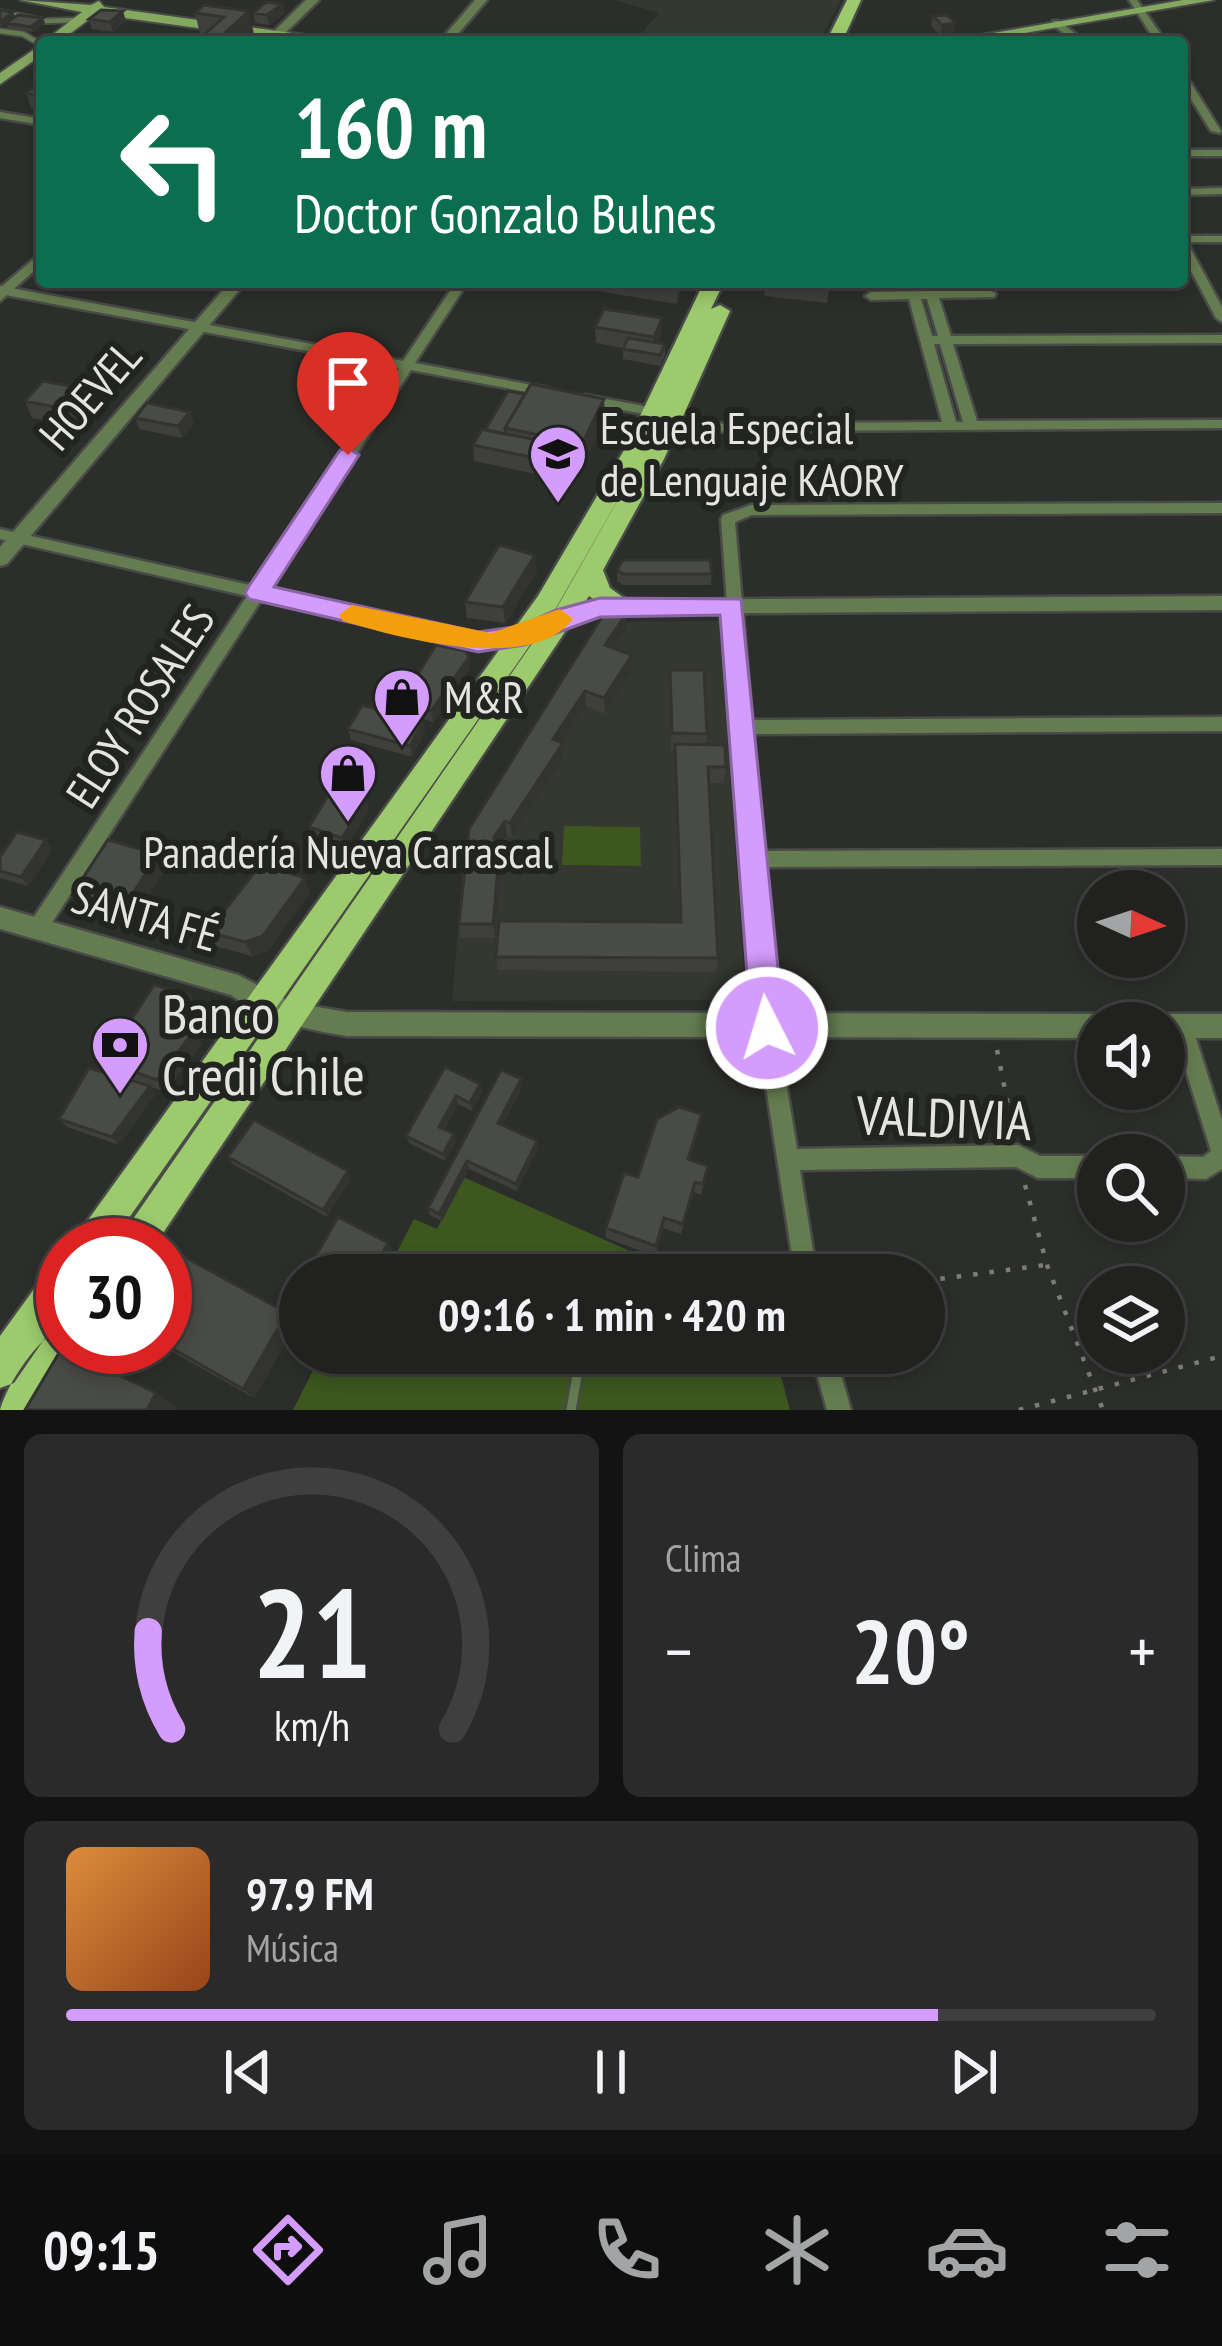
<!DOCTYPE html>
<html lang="es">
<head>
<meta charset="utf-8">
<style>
  body { margin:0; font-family:"PT Sans Narrow",sans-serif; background:#292a29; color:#f1f3f6; height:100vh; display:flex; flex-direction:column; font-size:45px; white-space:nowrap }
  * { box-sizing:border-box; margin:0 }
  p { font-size:39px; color:#a2a4a5 }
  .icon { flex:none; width:66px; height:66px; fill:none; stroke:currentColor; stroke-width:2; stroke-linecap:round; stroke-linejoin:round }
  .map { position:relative; height:1410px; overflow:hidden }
  .side { display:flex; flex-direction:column; gap:24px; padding:24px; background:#121312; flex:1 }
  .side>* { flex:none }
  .top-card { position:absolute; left:36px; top:36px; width:1152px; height:252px; border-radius:12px; box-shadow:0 6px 18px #0003,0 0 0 3px #3e3f3e; background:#0b6e4f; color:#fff; overflow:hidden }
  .needle { width:78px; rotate:93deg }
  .controls { position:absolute; left:1077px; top:870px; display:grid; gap:24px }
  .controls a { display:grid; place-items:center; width:108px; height:108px; border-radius:50%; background:#212220; box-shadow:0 6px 18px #0003,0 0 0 3px #3e3f3e; font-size:60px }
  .speed { position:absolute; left:36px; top:1218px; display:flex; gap:24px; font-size:60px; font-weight:700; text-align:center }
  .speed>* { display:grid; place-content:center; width:156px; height:156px; border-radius:50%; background:#212220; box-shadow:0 6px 18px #0003,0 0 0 3px #3e3f3e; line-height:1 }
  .speed .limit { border:18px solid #d22; background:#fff; color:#111 }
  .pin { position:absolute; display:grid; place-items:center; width:102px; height:102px; color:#fff; margin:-123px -51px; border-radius:50% 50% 50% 0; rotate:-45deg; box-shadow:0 0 12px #0007 }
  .pin .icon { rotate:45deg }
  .me { position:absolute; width:132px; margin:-66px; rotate:355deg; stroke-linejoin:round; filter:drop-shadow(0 0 9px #0008) }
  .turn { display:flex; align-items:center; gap:42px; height:252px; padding:0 60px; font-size:54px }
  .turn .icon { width:156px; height:156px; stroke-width:2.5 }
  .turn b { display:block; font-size:84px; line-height:102px }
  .big { font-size:90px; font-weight:700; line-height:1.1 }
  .side .tile { flex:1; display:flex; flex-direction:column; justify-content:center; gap:18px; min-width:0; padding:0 42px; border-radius:18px; background:#292a29 }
  .side .dial { align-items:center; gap:0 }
  .dial svg { height:312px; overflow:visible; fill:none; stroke:#3e3f3e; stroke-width:7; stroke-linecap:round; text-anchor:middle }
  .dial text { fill:#f1f3f6; stroke:none }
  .song { display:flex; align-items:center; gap:36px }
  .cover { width:144px; height:144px; border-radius:18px; background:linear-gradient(135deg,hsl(30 70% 55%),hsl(20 70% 35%)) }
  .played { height:12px; border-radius:6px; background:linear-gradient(90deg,#d49cfc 80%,#3e3f3e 80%) }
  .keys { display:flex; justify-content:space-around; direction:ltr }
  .heat { display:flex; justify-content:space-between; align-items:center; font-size:66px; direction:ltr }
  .side .tiles { flex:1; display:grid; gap:24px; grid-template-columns:1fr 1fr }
  .tile:last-child { grid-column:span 2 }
  .trip { position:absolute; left:279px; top:1254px; width:666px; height:120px; border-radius:60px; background:#212220; box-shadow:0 6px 18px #0003,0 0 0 3px #3e3f3e; font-weight:700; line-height:120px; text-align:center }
  .tab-bar { display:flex; height:192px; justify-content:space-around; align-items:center; background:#0d0e0d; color:#a2a4a5 }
  .tab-bar .icon { width:84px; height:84px }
  .tab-bar .on { color:#d49cfc }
  .tab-bar b { font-size:54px; color:#f1f3f6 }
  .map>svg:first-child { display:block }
  .built { fill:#343830 }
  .green { fill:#3d571f }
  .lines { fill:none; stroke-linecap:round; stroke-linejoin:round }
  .service-far1-casing { stroke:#494b48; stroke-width:8 }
  .service-casing { stroke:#494b48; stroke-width:14 }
  .minor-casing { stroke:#494b48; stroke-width:5 }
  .tertiary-casing { stroke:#494b48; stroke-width:5 }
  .secondary-casing { stroke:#494b48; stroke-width:4 }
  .primary-casing { stroke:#494b48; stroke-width:5 }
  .path { stroke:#7d7e7c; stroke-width:4.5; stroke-dasharray:4.5 12; stroke-linecap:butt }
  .service-far1 { stroke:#657c50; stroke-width:4.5 }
  .service { stroke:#657c50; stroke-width:9 }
  .minor { fill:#657c50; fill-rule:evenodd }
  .tertiary { fill:#657c50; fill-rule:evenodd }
  .secondary { fill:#84a860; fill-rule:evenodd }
  .primary { fill:#9cca6c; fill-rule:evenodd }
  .wall { fill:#3f403d }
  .shaded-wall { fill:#333432 }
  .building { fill:#494b47; stroke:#333432; stroke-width:3 }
  .route { fill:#d49cfc; stroke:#8a65a4; stroke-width:3 }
  .slow { fill:#f59e0b }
  .labels { text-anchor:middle; stroke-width:12; stroke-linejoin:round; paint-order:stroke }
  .street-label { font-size:45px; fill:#e4e5e3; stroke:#222421 }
  .poi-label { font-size:45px; fill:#e4e5e3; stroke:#222421; text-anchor:start }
  .near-poi-label { font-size:54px; fill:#e4e5e3; stroke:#222421; text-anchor:start }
  .near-street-label { font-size:54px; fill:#e4e5e3; stroke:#222421 }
</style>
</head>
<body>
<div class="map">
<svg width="1222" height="1410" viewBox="0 0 1222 1410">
  <rect width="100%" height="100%" fill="#2c2e2b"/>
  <path class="built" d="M614 0H841L819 42H634L659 13Z
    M719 621 746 1000 452 1001 465 842 603 622Z"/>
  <path class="green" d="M564 826 640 827 641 866 562 865Z
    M463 1177 632 1252 623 1275H385L414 1219 437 1229Z
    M322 1353H650L682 1368 746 1353H775L790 1410H293Z"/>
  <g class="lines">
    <g class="service-far1-casing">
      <path id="service-far1" d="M0 12 44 21 79 20
        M0 31 23 34 42 45"/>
    </g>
    <g class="service-casing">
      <path id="service" d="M571 1410 581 1353"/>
    </g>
    <g class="minor-casing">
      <path id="minor" d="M1129 0H1137L1166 42H1156Z
        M1053 21H1059L1086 42H1075L1053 25Z
        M1182 74 1187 77 1221 131 1220 133 1211 131 1182 85Z
        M0 112 42 119V125L0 118Z
        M1182 150H1222V156H1182Z
        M1222 188V194L1182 195V189Z
        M1182 236H1222V242H1187L1222 307V322L1216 318 1182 254Z
        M456 282H468L415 363 548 388 555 392 548 396 411 370 268 590 464 634 491 636 523 630 529 632 531 636 529 640 491 648 464 646 262 599 44 935 37 937 30 935 28 929 30 923 247 596 0 539V529L254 586 399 368 0 294V286L403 361Z
        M990 290 996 294 994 297 939 298 951 336 1222 335V343L953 344 977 421 1222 420V428L669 432 662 428 669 424 942 422 909 299 871 300 865 296 871 292ZM921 299H927L938 336H932ZM934 344H940L963 422H956Z
        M585 395 654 408 661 412 654 416 580 402V396Z
        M1222 503V513L752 515 735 522 752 720 1222 717V731L753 734 762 851 1222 849V865L764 867 777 1028 797 1149 1018 1145 1040 1156H1098V1178H1038L1016 1167 800 1170 817 1275H795L757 1028 721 519 723 515 751 505Z
        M1182 1017 1189 1019 1192 1026 1222 1120V1169L1206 1179 1164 1178V1156L1203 1157 1211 1151 1172 1026 1175 1019Z
        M811 1353H835L851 1410H827Z"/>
    </g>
    <g class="tertiary-casing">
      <path id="tertiary" d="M306 0H319L276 42H263Z
        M475 0H487L451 42H439Z
        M42 252V264L0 301V288Z
        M230 282H246L7 564 0 566V547Z
        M1222 596V610L609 614 553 629 543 622 546 617 609 600Z
        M0 907 238 975 293 1003 347 1012 1098 1014 1107 1018 1109 1023H1098V1038L347 1036C303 1029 268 1021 231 995L0 929Z
        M1164 1014H1222V1038H1164V1023H1153L1155 1018Z"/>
    </g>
    <g class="secondary-casing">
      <path id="secondary" d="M20 0 91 5 99 1 104 7 329 38 336 42H300L96 14 59 42H43L82 12Z
        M1183 0H1214L973 42H941Z
        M42 44V55L0 84V73Z"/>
    </g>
    <g class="primary-casing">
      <path id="primary" d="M847 0H861L842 42H826Z
        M704 282H724L711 309 720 305 730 311 664 459 603 570 610 588 635 606 631 612H613L589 596 155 1245H115L556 609 643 456 556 608 110 1245H70L538 596 623 452Z
        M63 1261V1312L14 1383 0 1388V1336L50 1267Z
        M63 1327V1347H82L42 1410H0C7 1384 38 1337 63 1327Z"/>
    </g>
    <path class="path" d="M997 1050 1014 1135
      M1025 1185 1047 1265 1103 1410
      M924 1281 1045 1265
      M1019 1410 1222 1356"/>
    <use href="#service-far1" class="service-far1"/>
    <use href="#service" class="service"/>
    <use href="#minor" class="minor"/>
    <use href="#tertiary" class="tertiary"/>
    <use href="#secondary" class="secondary"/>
    <use href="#primary" class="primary"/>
  </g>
  <path class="wall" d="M282 4 284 14 269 25 255 23 253 13Z
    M204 5 255 39 198 40 201 38 195 13Z
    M0 10 13 12 15 17 45 23 33 32 8 28 6 23 0 27Z
    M933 16 954 33 940 35 931 26Z
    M89 19 126 21 113 32 92 29Z
    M42 80V110L31 108 26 93Z
    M591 282H684L677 304 591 290Z
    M756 282H830L827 303 764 296 765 291 755 290Z
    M595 327 661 335 658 343 665 344V355L660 366 623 359V348L596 343Z
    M97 391 104 408 86 428 32 418 25 401Z
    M135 418 194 423 182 438 139 429Z
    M605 420 574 482 474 461 473 445 482 429Z
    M535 555 537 571 505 623 467 618 465 602Z
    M617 570 712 574 711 585H623L617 581Z
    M626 614V630L614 649 632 671 605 714 586 706 562 743 563 759 512 838 507 836 500 846 502 860 495 938H461L459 924 469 829Z
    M469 657 470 668 433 722 403 712 401 701Z
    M670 670 707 734 706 745 726 767 724 783H709L718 958 716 972 498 970 496 957 679 922 675 749H671Z
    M423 722 425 732 412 757 351 740 348 729Z
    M369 810 345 848 313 837 309 827Z
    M46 840 52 850 28 886 0 878V857Z
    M158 854 165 869 132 923 81 909 72 895Z
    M310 892 269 950 252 956 215 946 208 932Z
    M198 1008 185 1028 194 1031 202 1044 165 1092 151 1087 156 1094 119 1145 67 1127 59 1119 138 1083 113 1074 104 1061Z
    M445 1067 480 1084 482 1092 472 1111 458 1104 444 1130 454 1134 456 1142 445 1161 409 1143 406 1136Z
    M522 1087 502 1125 538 1149 517 1191 469 1169 442 1221 430 1215 428 1208Z
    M702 1114 690 1159 708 1166 701 1195 694 1192 681 1234 663 1228 655 1256 606 1238V1228Z
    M228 1157 351 1179 327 1217 233 1164Z
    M388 1243 392 1250 378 1275 358 1265 305 1275Z
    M165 1246 296 1324 254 1398 164 1347Z"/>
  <path class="shaded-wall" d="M282 4 284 14 269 25 267 15Z
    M123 11 126 21 113 32 110 22Z
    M249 11 255 39 253 42H215Z
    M13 12 15 17 1 27 0 22Z
    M43 18 45 23 33 32 31 27Z
    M956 23 954 33 940 35 942 25Z
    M680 282H684V286L677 304 678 287Z
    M662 318 661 335 653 353 654 337Z
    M97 391 104 408 86 428 80 412Z
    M604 399 605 420 582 466V444Z
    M190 412 194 423 182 438 178 426Z
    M582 449V466L574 482 573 466Z
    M535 555 537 571 505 623 503 607Z
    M626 614V630L605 661V645Z
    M632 655V671L605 714 604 698Z
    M469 657 470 668 433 722 431 711Z
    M585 691 586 706 554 755 553 739Z
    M423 722 425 732 412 757 410 746Z
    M563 743V759L512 838 510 823Z
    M366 800 369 810 345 848 342 838Z
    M505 821 507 836 500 846 502 860 495 938 493 924 494 845V837Z
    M46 840 52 850 28 886 21 877Z
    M158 854 165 869 132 923 123 909Z
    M305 878 310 892 269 950 252 956 245 942Z
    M190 995 198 1008 180 1037 171 1024Z
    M194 1031 202 1044 165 1092 157 1080Z
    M521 1079 522 1087 500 1131 498 1123Z
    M480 1084 482 1092 472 1111 470 1103Z
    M150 1086 156 1094 119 1145 112 1137Z
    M456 1096 458 1104 441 1135 439 1127Z
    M454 1134 456 1142 445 1161 443 1154Z
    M537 1141 538 1149 517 1191 516 1184Z
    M467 1161 469 1169 442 1221 439 1214Z
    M348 1171 351 1179 327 1217 323 1210Z
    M388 1243 392 1250 378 1275 374 1269Z
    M355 1259 358 1265 353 1275H346Z
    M287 1313 296 1324 254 1398 243 1389Z
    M156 1393 176 1407 174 1410H147Z"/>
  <path class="building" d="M266 2 282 4 267 15 253 13Z
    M204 5 249 11 215 42H167L173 36 198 40 224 17 195 13Z
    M0 10 13 12 0 22Z
    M101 10 123 11 110 22 89 19Z
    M18 15 43 18 31 27 6 23Z
    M947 15 956 23 942 25 933 16Z
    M282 35 298 36 292 42H275Z
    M42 80V96L26 93Z
    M644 282H680L678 287Z
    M787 282H830L829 287Z
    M604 309 662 318 654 337 595 327Z
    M628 338 665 344 660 355 623 349Z
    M43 381 97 391 80 412 25 401Z
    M531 384 604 399 582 444 505 428Z
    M508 391 525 394 505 428 506 434 485 430Z
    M147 403 190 412 178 426 135 418Z
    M482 429 582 449 573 466 473 445Z
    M499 545 535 555 503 607 465 602Z
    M623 560H710L712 574H623L617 570Z
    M626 614 605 645 632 655 604 698 585 691 553 739 563 743 510 823 505 821 494 837V845H500L493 924H459L469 829 603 615Z
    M436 645 465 651 469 657 431 711 401 701Z
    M670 670H704L707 734 672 733Z
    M362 705 423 722 410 746 348 729Z
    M675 744 725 745 726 767H708L718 958 496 957 499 921 681 922Z
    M332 789 366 800 342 838 309 827Z
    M17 832 46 840 21 877 0 871V857Z
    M108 840 158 854 123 909 72 895Z
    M261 864 305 878 263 936 245 942 208 932Z
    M154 985 190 995 171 1024 194 1031 157 1080 104 1061Z
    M445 1067 480 1084 470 1103 456 1096 439 1127 454 1134 443 1154 406 1136Z
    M89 1068 150 1086 112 1137 59 1119Z
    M501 1070 521 1079 498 1123 537 1141 516 1184 467 1161 439 1214 428 1208Z
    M679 1107 702 1114 688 1159 708 1166 703 1184 695 1182 683 1224 664 1218 656 1246 606 1228 624 1173 638 1177 657 1119Z
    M254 1120 348 1171 323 1210 228 1157Z
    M338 1217 388 1243 374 1269 355 1259 346 1275H305Z
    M165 1246 287 1313 243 1389 165 1344Z
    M300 1283V1312L287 1305Z
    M62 1348 156 1393 147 1410H25Z"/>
  <path class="route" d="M348 448 359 455 274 587 478 632 520 626 556 610 600 598 741 599 784 1028 779 1039 767 1044 755 1039 751 1028 720 615 600 617 524 645 478 652 249 599 245 593 249 586 340 450Z"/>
  <path class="slow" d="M352 605 491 633 560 609 573 619C532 674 399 638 343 621L339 615Z"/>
  <defs>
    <g id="school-pin" transform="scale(3)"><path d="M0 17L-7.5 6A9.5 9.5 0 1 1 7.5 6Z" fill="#d49cfc" stroke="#222421"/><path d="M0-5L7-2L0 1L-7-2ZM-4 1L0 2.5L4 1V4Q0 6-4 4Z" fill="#111"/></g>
    <g id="shop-pin" transform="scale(3)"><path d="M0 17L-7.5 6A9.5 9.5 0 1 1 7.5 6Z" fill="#d49cfc" stroke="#222421"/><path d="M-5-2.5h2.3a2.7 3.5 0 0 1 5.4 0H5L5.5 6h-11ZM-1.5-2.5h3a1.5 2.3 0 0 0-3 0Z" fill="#111"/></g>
    <g id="bank-pin" transform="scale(3)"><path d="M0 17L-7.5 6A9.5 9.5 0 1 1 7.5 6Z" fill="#d49cfc" stroke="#222421"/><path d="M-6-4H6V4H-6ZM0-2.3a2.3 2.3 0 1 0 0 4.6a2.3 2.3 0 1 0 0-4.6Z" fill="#111"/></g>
  </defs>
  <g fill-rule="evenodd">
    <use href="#school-pin" x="558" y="454"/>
    <use href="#shop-pin" x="402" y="697"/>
    <use href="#shop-pin" x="348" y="773"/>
    <use href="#bank-pin" x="120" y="1045"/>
  </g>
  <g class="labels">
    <g class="street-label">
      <text transform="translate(90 395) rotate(-49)" y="16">HOEVEL</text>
      <text transform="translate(140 706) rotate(-57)" y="16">ELOY ROSALES</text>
      <text transform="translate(145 916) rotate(16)" y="16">SANTA FÉ</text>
    </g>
    <g class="poi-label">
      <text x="600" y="444">Escuela Especial<tspan x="600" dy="52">de Lenguaje KAORY</tspan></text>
      <text x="444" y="713">M&amp;R</text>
      <text x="348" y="868" text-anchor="middle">Panadería Nueva Carrascal</text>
    </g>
    <g class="near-poi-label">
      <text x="162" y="1033">Banco<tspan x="162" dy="62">Credi Chile</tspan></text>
    </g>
    <g class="near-street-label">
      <text transform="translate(944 1118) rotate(2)" y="19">VALDIVIA</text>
    </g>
  </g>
</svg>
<div class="controls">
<a><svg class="needle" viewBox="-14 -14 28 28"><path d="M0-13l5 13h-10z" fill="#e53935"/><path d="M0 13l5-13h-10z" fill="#a2a4a5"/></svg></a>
<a><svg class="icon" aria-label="sound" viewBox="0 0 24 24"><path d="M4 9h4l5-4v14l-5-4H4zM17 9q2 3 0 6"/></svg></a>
<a><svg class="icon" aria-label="search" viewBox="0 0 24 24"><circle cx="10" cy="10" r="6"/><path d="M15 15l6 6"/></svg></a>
<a><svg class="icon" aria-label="layers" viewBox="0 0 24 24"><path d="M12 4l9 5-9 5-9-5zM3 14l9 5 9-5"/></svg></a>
</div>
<div class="speed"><div class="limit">30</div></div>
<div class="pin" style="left:348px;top:455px;background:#d93025"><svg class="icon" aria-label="arrive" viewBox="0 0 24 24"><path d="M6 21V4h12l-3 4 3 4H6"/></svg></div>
<svg class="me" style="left:767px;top:1028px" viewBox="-20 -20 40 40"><circle r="17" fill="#d49cfc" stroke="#fff" stroke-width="3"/><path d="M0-11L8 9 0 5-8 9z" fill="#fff"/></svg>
<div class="trip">09:16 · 1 min · 420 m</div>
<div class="top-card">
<div class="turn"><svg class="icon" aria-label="left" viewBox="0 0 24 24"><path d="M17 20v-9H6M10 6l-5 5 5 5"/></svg><div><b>160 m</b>Doctor Gonzalo Bulnes</div></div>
</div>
</div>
<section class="side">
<div class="tiles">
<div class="tile dial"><svg viewBox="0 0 100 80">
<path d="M14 69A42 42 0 1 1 86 69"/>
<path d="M14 69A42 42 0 0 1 8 44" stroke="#d49cfc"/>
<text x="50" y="56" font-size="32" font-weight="700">21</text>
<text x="50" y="72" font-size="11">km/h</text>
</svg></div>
<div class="tile"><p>Clima</p>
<div class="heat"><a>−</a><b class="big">20°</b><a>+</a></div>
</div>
<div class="tile">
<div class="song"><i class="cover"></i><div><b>97.9 FM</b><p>Música</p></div></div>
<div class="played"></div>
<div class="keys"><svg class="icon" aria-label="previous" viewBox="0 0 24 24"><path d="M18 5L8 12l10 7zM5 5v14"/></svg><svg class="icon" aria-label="pause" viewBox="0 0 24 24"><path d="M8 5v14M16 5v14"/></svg><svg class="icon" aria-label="next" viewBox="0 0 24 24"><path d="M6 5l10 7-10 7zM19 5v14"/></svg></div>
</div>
</div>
</section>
<nav class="tab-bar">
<b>09:15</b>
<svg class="icon on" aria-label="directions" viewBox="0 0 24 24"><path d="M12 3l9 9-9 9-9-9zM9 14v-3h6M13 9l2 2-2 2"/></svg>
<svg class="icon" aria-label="music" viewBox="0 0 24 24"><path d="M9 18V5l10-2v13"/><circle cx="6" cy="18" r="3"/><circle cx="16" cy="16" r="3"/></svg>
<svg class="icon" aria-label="phone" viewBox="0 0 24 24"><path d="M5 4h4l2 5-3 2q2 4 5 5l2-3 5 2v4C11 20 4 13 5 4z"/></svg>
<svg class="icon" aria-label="climate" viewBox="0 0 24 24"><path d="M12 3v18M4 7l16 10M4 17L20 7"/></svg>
<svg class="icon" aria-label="car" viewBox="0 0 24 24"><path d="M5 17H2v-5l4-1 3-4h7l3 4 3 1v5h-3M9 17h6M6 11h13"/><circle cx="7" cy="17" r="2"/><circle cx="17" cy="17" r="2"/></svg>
<svg class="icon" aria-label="filters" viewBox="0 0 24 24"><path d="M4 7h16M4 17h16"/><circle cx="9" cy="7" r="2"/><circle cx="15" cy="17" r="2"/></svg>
</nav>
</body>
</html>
